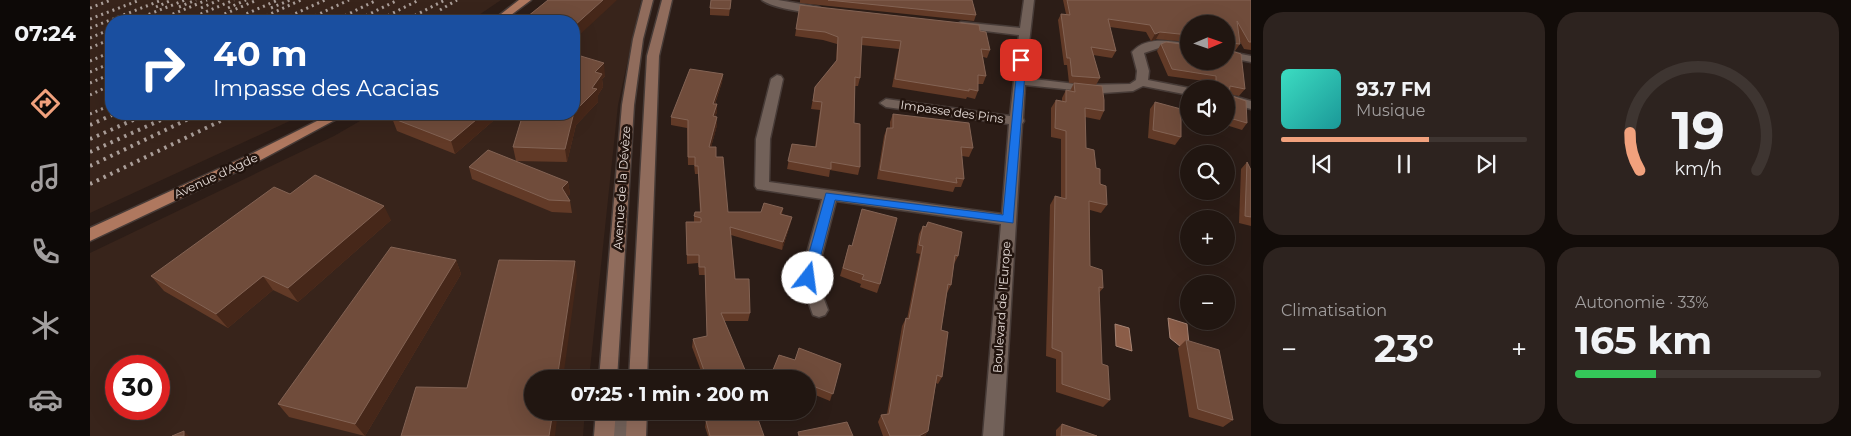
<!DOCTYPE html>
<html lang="fr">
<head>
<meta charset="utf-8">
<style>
  body { margin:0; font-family:Montserrat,sans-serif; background:#2d231f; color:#f1f3f6; height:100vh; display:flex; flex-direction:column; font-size:19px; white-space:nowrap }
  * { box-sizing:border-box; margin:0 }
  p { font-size:16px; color:#a29f9f }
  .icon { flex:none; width:28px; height:28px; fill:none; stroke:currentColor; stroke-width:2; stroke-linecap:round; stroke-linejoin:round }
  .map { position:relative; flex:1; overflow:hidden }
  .panel { display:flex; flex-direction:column; gap:12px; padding:12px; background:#120c09; width:600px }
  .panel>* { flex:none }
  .top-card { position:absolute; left:15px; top:15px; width:475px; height:105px; border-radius:20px; box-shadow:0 5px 20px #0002,0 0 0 1px #3e3531; background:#1a4fa0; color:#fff; overflow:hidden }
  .needle { width:32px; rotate:88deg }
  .buttons { position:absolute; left:1090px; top:15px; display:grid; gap:10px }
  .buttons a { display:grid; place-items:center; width:55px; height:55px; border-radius:50%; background:#211611; box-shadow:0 5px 20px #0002,0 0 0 1px #3e3531; font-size:25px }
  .speed { position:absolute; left:15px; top:355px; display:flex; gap:10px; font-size:25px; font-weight:700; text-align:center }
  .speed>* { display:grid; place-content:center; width:65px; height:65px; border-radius:50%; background:#211611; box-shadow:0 5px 20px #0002,0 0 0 1px #3e3531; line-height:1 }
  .speed .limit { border:8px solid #d22; background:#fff; color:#111 }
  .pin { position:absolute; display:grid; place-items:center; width:42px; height:42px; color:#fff; margin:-21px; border-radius:10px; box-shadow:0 2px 8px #0006 }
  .me { position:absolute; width:55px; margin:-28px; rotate:15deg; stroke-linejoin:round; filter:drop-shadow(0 0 4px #0008) }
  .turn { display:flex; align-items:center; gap:18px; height:105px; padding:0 25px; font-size:22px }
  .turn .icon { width:65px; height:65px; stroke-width:2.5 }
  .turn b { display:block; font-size:35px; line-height:42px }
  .big { font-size:38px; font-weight:700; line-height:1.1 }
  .panel .widget { flex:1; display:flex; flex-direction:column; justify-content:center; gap:8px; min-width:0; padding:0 18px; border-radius:20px; background:#2d231f }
  .panel .dial { align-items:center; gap:0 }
  .dial svg { height:130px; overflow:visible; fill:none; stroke:#3e3531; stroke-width:7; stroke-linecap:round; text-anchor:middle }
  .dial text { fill:#f1f3f6; stroke:none }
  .song { display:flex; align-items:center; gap:15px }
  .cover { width:60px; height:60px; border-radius:8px; background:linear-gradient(135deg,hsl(170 70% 55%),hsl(180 70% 35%)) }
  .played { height:5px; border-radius:2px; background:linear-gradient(90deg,#f1a17d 60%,#3e3531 60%) }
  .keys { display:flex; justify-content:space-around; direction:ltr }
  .heat { display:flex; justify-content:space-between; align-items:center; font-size:28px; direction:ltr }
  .charge { height:8px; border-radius:4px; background:linear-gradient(90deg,#34c759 33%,#3e3531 0) }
  .panel .tiles { flex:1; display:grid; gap:12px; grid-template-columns:repeat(2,1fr) }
  .trip { position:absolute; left:434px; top:370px; width:292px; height:50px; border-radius:25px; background:#211611; box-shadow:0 5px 20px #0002,0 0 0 1px #3e3531; font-weight:700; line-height:50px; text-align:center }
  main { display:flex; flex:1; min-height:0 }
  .menu { display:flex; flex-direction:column; width:90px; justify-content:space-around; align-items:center; background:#0d0907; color:#a29f9f }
  .menu .icon { width:35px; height:35px }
  .menu .on { color:#f1a17d }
  .menu b { font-size:22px; color:#f1f3f6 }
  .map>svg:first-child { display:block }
  .built { fill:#38241b; fill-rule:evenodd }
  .water { fill:#8b5d48; stroke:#a78474 }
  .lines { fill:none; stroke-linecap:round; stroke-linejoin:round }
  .street-casing { stroke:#473b37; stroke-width:3 }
  .secondary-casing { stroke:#473b37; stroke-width:3 }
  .primary-casing { stroke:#473b37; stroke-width:3 }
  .street { fill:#726159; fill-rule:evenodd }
  .secondary { fill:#906c5c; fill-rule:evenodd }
  .primary { fill:#af785f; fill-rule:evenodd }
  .rail-far1 { stroke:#aa9e99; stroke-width:3; stroke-dasharray:2 4; stroke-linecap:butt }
  .rail { stroke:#aa9e99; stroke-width:4; stroke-dasharray:2.5 5; stroke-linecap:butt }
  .wall { fill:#623a27 }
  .shaded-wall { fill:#462719 }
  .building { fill:#704c3b; stroke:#836354 }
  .route { fill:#1a73e8; stroke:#114b97 }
  .labels { text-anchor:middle; stroke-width:5; stroke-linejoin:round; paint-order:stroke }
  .street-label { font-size:12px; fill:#e8deda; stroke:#22140e }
</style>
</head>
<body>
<main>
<nav class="menu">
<b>07:24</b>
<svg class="icon on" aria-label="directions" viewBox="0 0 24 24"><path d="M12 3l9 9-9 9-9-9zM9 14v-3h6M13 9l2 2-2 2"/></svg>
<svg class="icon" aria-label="music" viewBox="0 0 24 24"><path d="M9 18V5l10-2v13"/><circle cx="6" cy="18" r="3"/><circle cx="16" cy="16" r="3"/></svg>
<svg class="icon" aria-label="phone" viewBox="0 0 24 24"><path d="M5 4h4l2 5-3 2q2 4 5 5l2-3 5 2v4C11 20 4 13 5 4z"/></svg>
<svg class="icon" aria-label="climate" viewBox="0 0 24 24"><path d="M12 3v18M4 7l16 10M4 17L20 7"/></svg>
<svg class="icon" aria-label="car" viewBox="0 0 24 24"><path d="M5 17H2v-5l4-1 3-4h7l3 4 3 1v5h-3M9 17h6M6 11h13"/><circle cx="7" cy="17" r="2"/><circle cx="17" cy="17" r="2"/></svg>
</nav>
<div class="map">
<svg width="1161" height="436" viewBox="0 0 1161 436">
  <rect width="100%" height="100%" fill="#2c1d17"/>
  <path class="built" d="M0 0H411L380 21H21V114H215L0 213Z
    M458 0H551L528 105 499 379H442V411H495L493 436H0V253L244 136 282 114H484V21H430ZM26 366H69V409H26Z"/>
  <path class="water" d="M1078 318 1097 324 1099 344 1091 347 1080 338Z
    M1025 324 1039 328 1042 351 1026 346Z"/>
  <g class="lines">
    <g class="street-casing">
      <path id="street" d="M672 0H688L729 7 734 10C726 17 680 7 672 0Z
        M934 0H944L935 78 994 85 1040 84 1046 80 1047 71 1042 52C1056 36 1080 41 1099 44V50L1072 47 1054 53 1059 71 1058 80 1104 89H1099V95L1053 86 1043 91 1013 93 935 85 933 118 934 121 932 124 913 436H893L911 224 746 201 726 278 738 310 735 315 729 317 723 315 710 278 732 199 667 189 665 186 666 139 681 79 687 75 691 76 693 79 680 139 679 182 912 214 919 124 796 107 790 103 796 99 920 116 929 35 871 28 866 25 871 22 930 28Z
        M1136 51 1161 56V62L1136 57Z
        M1136 94 1161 101V109L1136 102Z
        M519 411H539L542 436H522Z"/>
    </g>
    <g class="secondary-casing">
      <path id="secondary" d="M553 0H563L553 39 544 105 527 379H509L532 105 543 39Z
        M572 0H582L569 56 557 379H539L557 56Z
        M506 411H526L524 436H504Z
        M537 411H557L556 436H536Z"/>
    </g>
    <g class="primary-casing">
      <path id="primary" d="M429 0H441L413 21H402Z
        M241 114H256L167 162 0 241V228L157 156Z"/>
    </g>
    <use href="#street" class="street"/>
    <use href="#secondary" class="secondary"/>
    <use href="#primary" class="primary"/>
    <path class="rail-far1" d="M66 7 82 0
      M89 7 106 0
      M0 8 21 0
      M111 8 129 0
      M138 8 156 0
      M181 8 200 0
      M350 10 367 0
      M0 19 50 0
      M42 21 95 0
      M66 21 117 0
      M94 21 144 0
      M118 21 167 0
      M140 21 188 0
      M165 21 211 0
      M189 21 235 0
      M214 21 259 0
      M244 21 287 0
      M265 21 308 0
      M287 21 329 0
      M314 21 355 0
      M0 28 72 0
      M0 38 21 29
      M0 48 21 39
      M0 61 21 52
      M0 72 21 63
      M0 83 21 74
      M0 95 21 85
      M0 114 21 105"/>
    <path class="rail" d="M0 125 24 114
      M0 139 57 114
      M0 152 84 114
      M0 166 109 114
      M0 184 145 114"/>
  </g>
  <path class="wall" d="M641 0 639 16 620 15V8Z
    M710 0H882L886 15 884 21 710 3Z
    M973 0H1161V50L1154 49 1149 40 1150 44 1145 51 1139 50 1155 89 1149 96 1139 94V95L1157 123 1152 130 1136 125V89H1121V82L1078 76 1067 51 1071 44 1136 61 1099 24V42L1066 39 1061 41 1056 32 1020 27 1026 51 1022 58 1003 55 1010 78 1006 85 979 83 977 65H974L968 20 971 14H976Z
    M710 5 890 31 900 50 897 58 893 57 896 76 893 84H888V91L885 99 877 97 876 99 802 87 809 49 771 45 770 78 768 86H765L764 123 770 167 768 175 740 170 739 177 697 169 702 144 725 147 730 110 721 109 725 87 746 62 747 44 733 40 705 36Z
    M484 54 515 76 512 79 513 87 508 95V102L486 125 477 162 426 161 423 147Z
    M633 74 632 82 625 104H627V112L625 117 627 125 621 147 626 157 638 212H671L693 208 692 214 702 217 700 225 692 250 641 235 645 279 660 313 658 321H634L657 379H614L602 347 603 339 617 336 615 275H609L608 263 597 264 596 222H604V216L610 212 608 174H605L604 165H598L597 128 581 125V117Z
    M984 83 1014 111 1010 120 995 117 996 148 1006 168 1017 205 1011 213 1000 210V266L1013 288 1009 293 1012 364 1020 400 1013 407 966 392V359L956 356 960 205 965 196 971 198V139L961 137V108L966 100 972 101V98L976 90 980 91Z
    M1065 102 1091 137 1085 145 1058 138 1060 109Z
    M411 114 365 154 307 131 302 118Z
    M803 114 883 148 879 157 872 156 874 179 871 187H865L863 192 787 179 794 136 797 128H800V122Z
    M1157 162 1161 170V226L1149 223 1151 169Z
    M379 167 478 182 480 194 477 196 480 201 482 213 462 212 382 179Z
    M200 194 301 220 208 302 183 290 138 328 74 291 61 276Z
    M838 222 868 256 864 264 861 285 857 293 851 330 852 377 848 384 846 383 838 431 835 436H793L788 422 791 415 797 414 812 326 816 318 817 319 830 254 826 253 829 234 833 226 835 227Z
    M759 245 790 284 787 293 770 287 771 284 750 276Z
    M366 260 371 274 275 436 199 417 188 404Z
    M1096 340 1143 420 1133 427 1099 417 1088 348Z
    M709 348 751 364 740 401 718 392V379H684L682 378 683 370 689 355 705 360Z
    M616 421 674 436H618L615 427Z
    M972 424 1007 436H966V430Z"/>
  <path class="shaded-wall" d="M513 0H527L484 40V26Z
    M1070 32 1066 39 1061 41 1065 34Z
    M514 63 515 76 512 79 513 87 508 95V102L486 125 477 162 475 149 484 112 502 88 505 72Z
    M633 74 632 82 622 112 623 104Z
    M627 104V112L623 124V116Z
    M393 114H411L365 154 361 141Z
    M627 117V125L619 155V147Z
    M478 182 480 194 474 200 472 188Z
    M294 206 301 220 208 302 198 288Z
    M702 217 700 225 692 250 693 242Z
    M366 260 371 274 275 436 265 424Z
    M485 261 487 276 473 379H467Z
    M173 276 183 290 138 328 126 314Z
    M463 411H468L465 436H459Z
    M94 431 99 436H94Z
    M838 431 835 436H829Z"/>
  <path class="building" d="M458 0H513L484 26V21H432Z
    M621 0H641L640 9 620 8Z
    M738 0H882L886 15Z
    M977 0H1161V42H1159L1147 21 1150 44 1140 43 1139 50 1151 54 1155 89 1140 86 1139 95 1156 101 1157 123 1136 117V89H1126V76L1082 69 1071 44 1076 42 1099 45V61H1136V24H1099V35L1070 32 1065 34 1060 25 1018 19 1026 51 1001 47 1010 78 982 76 980 58H977L971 14 980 15Z
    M710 5 889 25 890 31 896 32 900 50 891 49 896 76 888 75V91L879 89V91L805 79 811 41 772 37 770 78 765 77 764 123 770 124V167L741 162V169L698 161 702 144 726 147 732 102 723 101 725 87 747 60 748 37 735 32 706 29Z
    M484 54 514 63 505 72 512 74 502 88 507 89 484 112 475 149 423 147 433 114H484Z
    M600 69 633 74 623 104H627L623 116 627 117 619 147H626V157H633L638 212H671L674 203 693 208 690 214 702 217 693 242 640 227 645 279H659L660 313H631L658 377 651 379H617L603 339 617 336 615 267H609V255H597L596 222H611V218L604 216 605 212H611L608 166H605V157H598V120L581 117Z
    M984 83 1012 86 1014 100V111L995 108 996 148 1004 150 1006 168 1010 169V184L1016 186 1017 205 999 201 1000 266 1012 270 1013 288 1009 287 1012 364 1018 366 1020 400 972 384V352L962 348 965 196 976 199V131L965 128 966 100 976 102V90L985 92Z
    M1065 102 1091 109V137L1063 130Z
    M308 114H393L361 141 302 118Z
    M803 114 879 123 883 148 871 147 874 179 866 178 867 183 790 170 797 128H803Z
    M398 150 478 182 472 188 480 201 459 200 379 167Z
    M1157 162 1161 170V217L1155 216Z
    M225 175 294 206 198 288 173 276 126 314 61 276 184 187 200 194Z
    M772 209 807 218 790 284 772 279 774 275 753 268 759 245 762 246Z
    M838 222 872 232 868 256 865 255 861 285 858 284 851 330 858 332 852 377 847 375 838 431 829 436H800L791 415 799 414 816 318 819 319 833 246 829 245 833 226 836 227Z
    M301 247 366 260 265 424 188 404Z
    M409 260 485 261 467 379H442V411H463L459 436H311L326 387 377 388Z
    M1096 340 1129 350 1143 420 1108 409Z
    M709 348 751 364 743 394 718 384V379H705L683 370 689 355 705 360Z
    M665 411 674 436H620L616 421Z
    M757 422 763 436H709L708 432Z
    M972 424 1007 436H971Z
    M94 431V436H82Z"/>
  <path class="route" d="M928 58 936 60 923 223 745 200 725 278 718 283 714 282 712 278 736 193 913 215Z"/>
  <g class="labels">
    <g class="street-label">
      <text transform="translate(862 112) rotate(8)" y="4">Impasse des Pins</text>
      <text transform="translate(126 176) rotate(-25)" y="4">Avenue d'Agde</text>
      <text transform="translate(532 188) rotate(-86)" y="4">Avenue de la Dévèze</text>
      <text transform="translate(912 307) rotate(-86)" y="4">Boulevard de l'Europe</text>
    </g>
  </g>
</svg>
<div class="buttons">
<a><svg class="needle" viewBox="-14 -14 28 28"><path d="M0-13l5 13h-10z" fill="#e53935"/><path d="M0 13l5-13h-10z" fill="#a29f9f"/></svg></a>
<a><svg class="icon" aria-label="sound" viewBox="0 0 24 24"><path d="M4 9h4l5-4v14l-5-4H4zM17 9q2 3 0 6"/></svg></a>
<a><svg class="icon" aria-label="search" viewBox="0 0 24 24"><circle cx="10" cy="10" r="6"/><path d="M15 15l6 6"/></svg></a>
<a>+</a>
<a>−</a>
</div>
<div class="speed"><div class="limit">30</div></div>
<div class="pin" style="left:931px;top:60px;background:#d93025"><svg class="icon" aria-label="arrive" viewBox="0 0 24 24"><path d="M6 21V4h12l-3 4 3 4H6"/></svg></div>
<svg class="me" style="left:718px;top:278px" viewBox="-20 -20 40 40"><circle r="19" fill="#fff"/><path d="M0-13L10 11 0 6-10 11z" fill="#1a73e8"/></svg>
<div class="trip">07:25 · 1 min · 200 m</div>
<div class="top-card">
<div class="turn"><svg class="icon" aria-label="right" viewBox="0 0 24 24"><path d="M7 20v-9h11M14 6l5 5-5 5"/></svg><div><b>40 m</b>Impasse des Acacias</div></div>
</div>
</div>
<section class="panel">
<div class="tiles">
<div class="widget">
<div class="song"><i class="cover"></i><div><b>93.7 FM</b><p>Musique</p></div></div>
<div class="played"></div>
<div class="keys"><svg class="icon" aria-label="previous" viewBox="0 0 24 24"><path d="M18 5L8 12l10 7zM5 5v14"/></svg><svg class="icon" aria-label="pause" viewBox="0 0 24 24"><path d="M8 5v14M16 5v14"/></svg><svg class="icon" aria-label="next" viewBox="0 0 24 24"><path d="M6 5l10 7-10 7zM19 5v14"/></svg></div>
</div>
<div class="widget dial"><svg viewBox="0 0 100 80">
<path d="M14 69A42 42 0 1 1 86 69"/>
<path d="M14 69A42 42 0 0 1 8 46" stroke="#f1a17d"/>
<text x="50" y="56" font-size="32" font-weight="700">19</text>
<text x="50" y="72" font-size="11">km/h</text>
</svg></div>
<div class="widget"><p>Climatisation</p>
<div class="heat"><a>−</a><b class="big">23°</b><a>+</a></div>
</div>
<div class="widget"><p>Autonomie · 33%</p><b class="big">165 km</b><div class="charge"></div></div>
</div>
</section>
</main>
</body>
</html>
